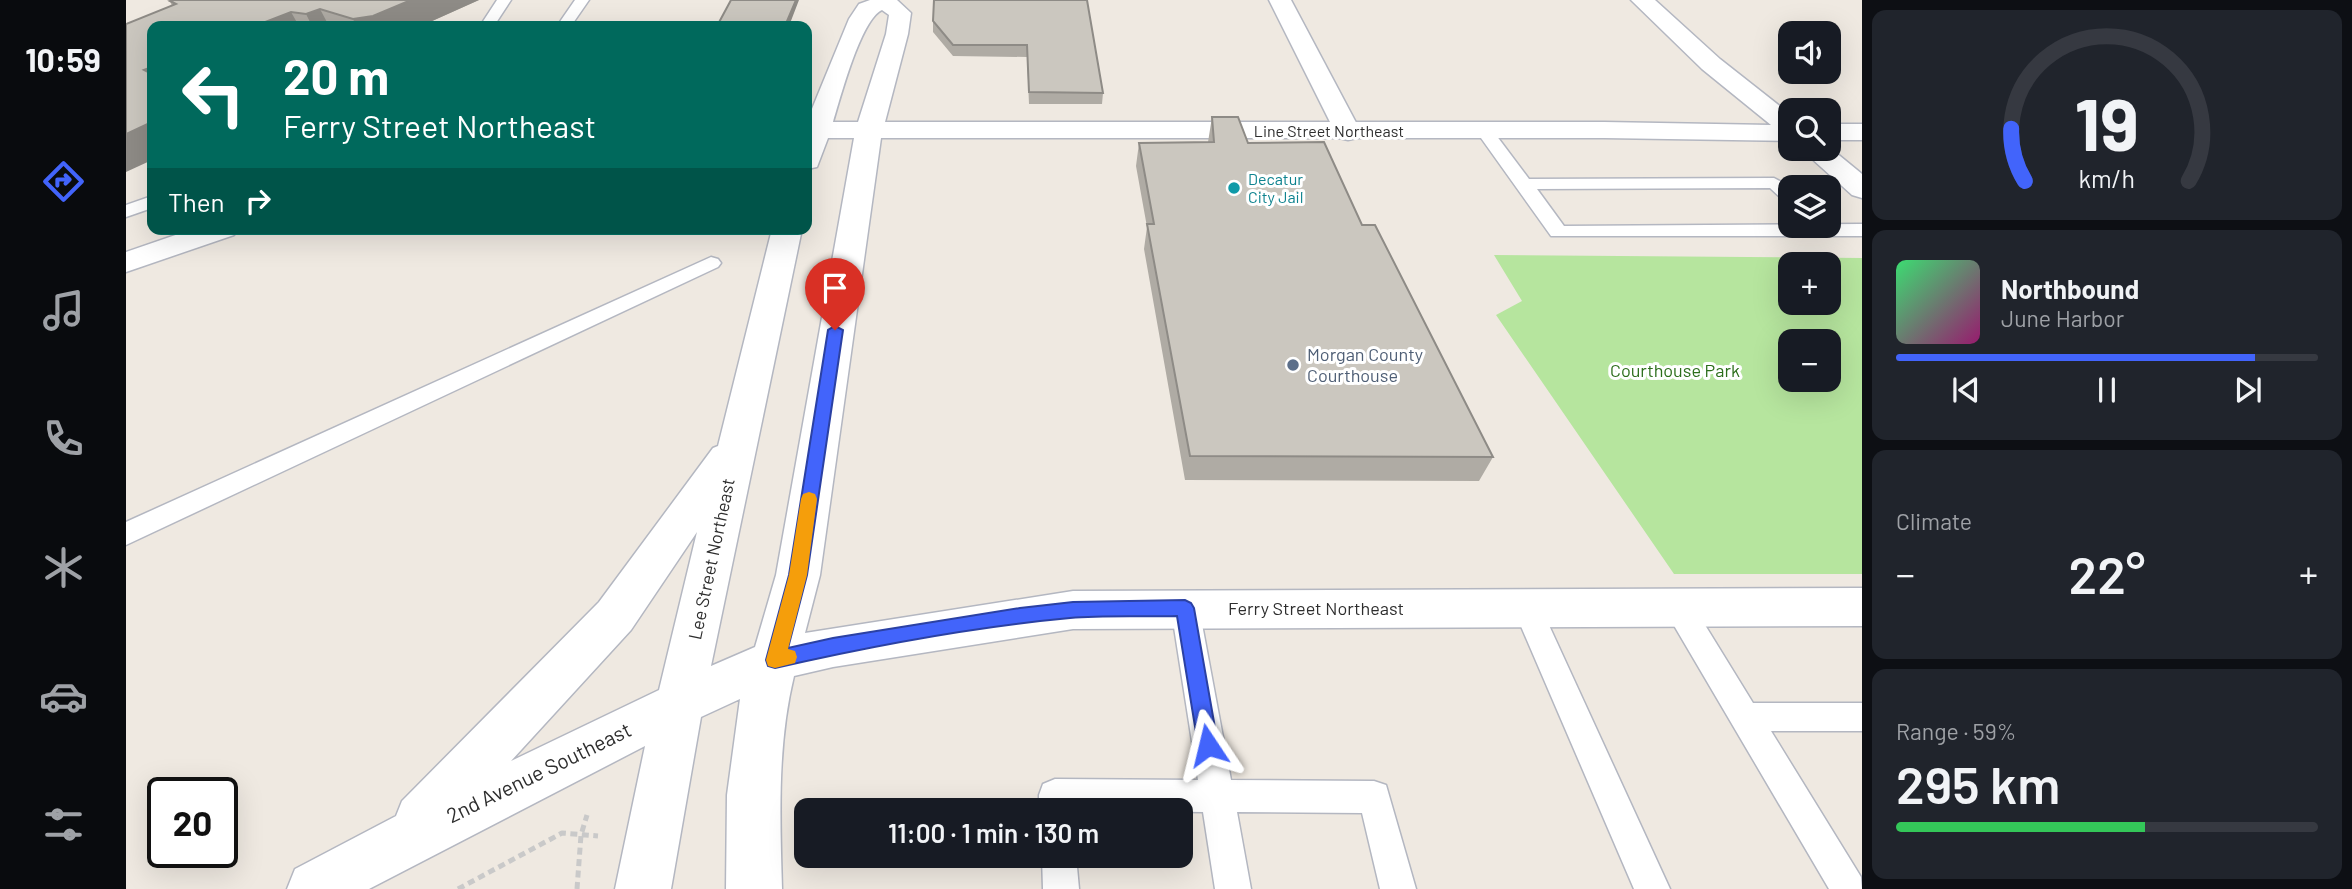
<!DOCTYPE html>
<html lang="en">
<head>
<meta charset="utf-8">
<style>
  body { margin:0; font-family:Barlow,sans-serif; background:#20242c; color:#f1f3f6; height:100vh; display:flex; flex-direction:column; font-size:26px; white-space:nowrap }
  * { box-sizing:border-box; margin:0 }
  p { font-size:23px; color:#9ea1a6 }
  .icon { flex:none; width:38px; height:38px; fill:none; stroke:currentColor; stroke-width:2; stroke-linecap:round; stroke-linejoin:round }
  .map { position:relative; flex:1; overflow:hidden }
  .panel { display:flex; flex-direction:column; gap:10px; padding:10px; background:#0d0f14; width:490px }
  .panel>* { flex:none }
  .top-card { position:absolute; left:21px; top:21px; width:665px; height:214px; border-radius:14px; box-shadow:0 7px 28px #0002; background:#00695c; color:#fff; overflow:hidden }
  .controls { position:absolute; left:1652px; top:21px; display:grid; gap:14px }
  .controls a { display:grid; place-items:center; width:63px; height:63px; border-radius:14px; background:#171b24; box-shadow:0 7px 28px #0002; font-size:35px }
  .speed { position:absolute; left:21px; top:777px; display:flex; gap:14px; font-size:35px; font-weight:700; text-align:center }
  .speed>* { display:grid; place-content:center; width:91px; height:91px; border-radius:50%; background:#171b24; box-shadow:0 7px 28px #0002; line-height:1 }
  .speed .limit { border:4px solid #111; border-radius:10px; background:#fff; color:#111 }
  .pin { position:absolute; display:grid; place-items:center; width:60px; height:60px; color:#fff; margin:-72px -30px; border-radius:50% 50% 50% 0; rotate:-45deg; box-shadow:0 0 7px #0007 }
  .pin .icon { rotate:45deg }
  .me { position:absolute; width:77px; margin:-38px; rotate:350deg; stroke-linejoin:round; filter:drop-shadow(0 0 5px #0008) }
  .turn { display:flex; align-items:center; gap:24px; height:147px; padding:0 21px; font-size:32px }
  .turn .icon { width:91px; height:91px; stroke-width:2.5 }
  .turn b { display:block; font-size:49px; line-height:60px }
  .then { display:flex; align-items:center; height:66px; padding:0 21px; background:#0003; gap:14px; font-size:26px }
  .big { font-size:52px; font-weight:600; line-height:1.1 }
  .panel .widget { flex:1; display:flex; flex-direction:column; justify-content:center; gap:10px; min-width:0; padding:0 24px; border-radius:14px; background:#20242c }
  .panel .dial { align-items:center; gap:0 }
  .dial svg { height:182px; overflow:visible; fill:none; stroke:#363941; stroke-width:7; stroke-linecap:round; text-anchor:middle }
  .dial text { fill:#f1f3f6; stroke:none }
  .song { display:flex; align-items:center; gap:21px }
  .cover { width:84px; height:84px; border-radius:10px; background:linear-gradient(135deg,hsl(140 70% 55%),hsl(320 70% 35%)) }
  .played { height:7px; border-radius:4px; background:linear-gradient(90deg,#4264fb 85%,#363941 85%) }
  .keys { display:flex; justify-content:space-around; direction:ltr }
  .heat { display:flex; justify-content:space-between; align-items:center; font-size:38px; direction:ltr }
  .charge { height:10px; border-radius:5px; background:linear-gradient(90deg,#34c759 59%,#363941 0) }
  .trip { position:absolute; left:668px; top:798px; width:399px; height:70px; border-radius:14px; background:#171b24; box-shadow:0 7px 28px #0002; font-weight:600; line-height:70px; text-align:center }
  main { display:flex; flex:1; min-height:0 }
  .tab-bar { display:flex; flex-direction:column; width:126px; justify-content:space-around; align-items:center; background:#090b0e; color:#9ea1a6 }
  .tab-bar .icon { width:49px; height:49px }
  .tab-bar .selected { color:#4264fb }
  .tab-bar b { font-size:32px; color:#f1f3f6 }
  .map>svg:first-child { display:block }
  .green { fill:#b6e59e; fill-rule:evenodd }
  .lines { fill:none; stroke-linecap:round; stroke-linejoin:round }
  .service-casing { stroke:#b4b7c1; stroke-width:3 }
  .minor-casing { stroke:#b4b7c1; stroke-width:3 }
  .tertiary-casing { stroke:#b4b7c1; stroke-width:3 }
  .path { stroke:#c9c9c9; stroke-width:5; stroke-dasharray:7 4.5; stroke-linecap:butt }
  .service { fill:#fff; fill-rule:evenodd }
  .minor { fill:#fff; fill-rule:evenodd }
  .tertiary { fill:#fff; fill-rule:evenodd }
  .wall { fill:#afaba4 }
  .shaded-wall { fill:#8e8b86 }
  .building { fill:#cbc7bf; stroke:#8e8b86; stroke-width:2 }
  .route { fill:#4264fb; stroke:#2b41a3; stroke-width:2 }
  .slow { fill:#f59e0b }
  .culture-dot { fill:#0f9aa8; stroke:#fff; stroke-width:2.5 }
  .service-dot { fill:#5c6f8a; stroke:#fff; stroke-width:2.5 }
  .labels { text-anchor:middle; stroke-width:6; stroke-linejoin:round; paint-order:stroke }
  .far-street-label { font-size:16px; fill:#2e2e2e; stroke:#fff }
  .far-culture-label { font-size:16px; fill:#0d838f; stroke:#fff; text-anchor:start }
  .service-label { font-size:18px; fill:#4e5e75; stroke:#fff; text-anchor:start }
  .park-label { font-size:18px; fill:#2c6e1b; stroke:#fff }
  .street-label { font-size:18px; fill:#2e2e2e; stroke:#fff }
  .near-street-label { font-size:21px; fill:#2e2e2e; stroke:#fff }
</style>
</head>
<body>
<main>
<nav class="tab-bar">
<b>10:59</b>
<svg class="icon selected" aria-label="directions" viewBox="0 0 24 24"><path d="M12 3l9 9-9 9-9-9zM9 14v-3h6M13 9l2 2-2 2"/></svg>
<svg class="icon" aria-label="music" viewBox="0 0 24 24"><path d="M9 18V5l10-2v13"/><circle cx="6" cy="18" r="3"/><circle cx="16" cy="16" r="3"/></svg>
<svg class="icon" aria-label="phone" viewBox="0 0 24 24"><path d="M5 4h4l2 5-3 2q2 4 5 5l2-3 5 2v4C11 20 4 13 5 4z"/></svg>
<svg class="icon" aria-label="climate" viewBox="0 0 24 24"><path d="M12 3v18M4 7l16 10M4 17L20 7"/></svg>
<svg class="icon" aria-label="car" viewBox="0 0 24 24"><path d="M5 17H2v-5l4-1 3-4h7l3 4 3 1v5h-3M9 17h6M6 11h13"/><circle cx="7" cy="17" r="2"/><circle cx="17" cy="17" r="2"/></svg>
<svg class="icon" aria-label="filters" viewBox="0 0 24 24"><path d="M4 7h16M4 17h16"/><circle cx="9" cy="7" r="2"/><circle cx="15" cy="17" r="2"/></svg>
</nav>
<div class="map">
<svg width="1736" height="889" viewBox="0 0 1736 889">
  <rect width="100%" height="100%" fill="#efe9e1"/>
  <path class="green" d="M1368 255 1736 258V574H1548L1370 315 1396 301ZM1664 264H1703V303H1664ZM1664 341H1703V380H1664Z"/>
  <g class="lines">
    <g class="service-casing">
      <path id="service" d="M371 0H385L368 26H354Z
        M449 0H463L445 26H431Z
        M1358 126 1364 127 1403 179 1648 178 1665 187 1664 202 1657 200 1644 188 1411 189 1438 226 1736 224V236H1425L1350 131Z
        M26 196V208L0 217V205Z
        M585 257 592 259 595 263 592 267 0 545V522Z
        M1059 596 1069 599 1073 608 1105 780 1248 781 1260 785 1290 889H1254L1236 813 1111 812 1125 889H1089L1077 812 913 810V795L917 784 929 779 1072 780 1045 608 1049 599Z
        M1553 596 1563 599 1627 703H1736V731H1645L1735 877 1736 889H1703L1543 617 1539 608 1543 599Z
        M1402 598 1412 601 1416 610 1544 889H1508L1388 610 1392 601Z
        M916 856H950L953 889H917Z"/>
    </g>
    <g class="minor-casing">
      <path id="minor" d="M1143 0H1165L1235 132 1231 138 1222 140 1213 138 1209 132Z"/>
    </g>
    <g class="tertiary-casing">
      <path id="tertiary" d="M744 0H771L785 13 782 34 759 122H1478L1645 125 1576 69 1505 0H1529L1594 59 1664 114V141L1478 138H755L694 575 679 633 947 591 1736 588V626L947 629 707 667 668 676C651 746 654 818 656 889H600L601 795 614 699 575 717 545 889H489L519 746 243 889H161L169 869 270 816 276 801 473 602 587 448 592 446 646 229H676L585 666 629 647 650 575 728 138H702L691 167 681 169V121L723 19 733 4ZM756 10 763 15 760 34 732 122H707C714 99 735 19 756 10ZM571 532 533 690 385 761 505 630Z
        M1703 124H1736V140H1703Z
        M1703 147 1736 174V198L1726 195 1675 149H1703Z
        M67 229H112L108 235 0 272V252Z"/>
    </g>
    <path class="path" d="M332 889 436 833 472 836
      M451 889 455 835 461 815"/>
    <use href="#service" class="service"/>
    <use href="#minor" class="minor"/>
    <use href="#tertiary" class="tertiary"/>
  </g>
  <path class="wall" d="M48 0H353L295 26H26L46 6 44 1Z
    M961 0 977 93 976 104H903L901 57 827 56 807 32V21Z
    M1086 117 1236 225 1367 457 1353 481 1059 480 1018 249 1021 227 1010 166 1013 143 1082 142Z"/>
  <path class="shaded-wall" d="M285 0H353L295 26H230L227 19Z
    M670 0H673L663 26H659Z
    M194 9 203 26H186L180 14Z
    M165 12 173 26H129Z
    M26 67V83L18 70Z
    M26 122V160L0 172V134Z"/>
  <path class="building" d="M48 0H285L247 16 227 19 194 9 180 14 165 12 129 26H26V67L18 70 26 74V122L0 134V24L50 4 44 1Z
    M605 0H670L659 26H591Z
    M808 0H961L977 93 903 92 901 45H827L807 21Z
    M1086 117H1112L1122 143 1198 142 1236 225H1249L1367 457 1064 456 1021 224H1028L1013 143 1088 142Z"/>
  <path class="route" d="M709 326 717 330 681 575 662 648 707 638 894 608 947 602 1059 600 1065 603 1068 608 1092 745 1089 752 1082 755 1075 752 1072 745 1051 616C1015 617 979 615 944 618 846 627 745 646 649 668L642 666 640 660 663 575 702 330Z"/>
  <path class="slow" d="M683 492 689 494 691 499 681 575 662 649 669 651 671 657 669 663 649 668 642 666 640 660 663 575 675 499 677 494Z"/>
  <circle class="culture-dot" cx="1108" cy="188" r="7"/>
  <circle class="service-dot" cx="1167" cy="365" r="7"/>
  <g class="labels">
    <g class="far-street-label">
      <text x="1203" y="137">Line Street Northeast</text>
    </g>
    <g class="far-culture-label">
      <text x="1122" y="185">Decatur<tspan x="1122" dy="18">City Jail</tspan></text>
    </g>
    <g class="service-label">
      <text x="1181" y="361">Morgan County<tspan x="1181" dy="21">Courthouse</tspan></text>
    </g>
    <g class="park-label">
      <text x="1549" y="377">Courthouse Park</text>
    </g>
    <g class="street-label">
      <text transform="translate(586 559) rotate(-78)" y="6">Lee Street Northeast</text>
      <text x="1190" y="615">Ferry Street Northeast</text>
    </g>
    <g class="near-street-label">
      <text transform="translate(413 773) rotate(-26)" y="7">2nd Avenue Southeast</text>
    </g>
  </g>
</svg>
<div class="controls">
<a><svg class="icon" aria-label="sound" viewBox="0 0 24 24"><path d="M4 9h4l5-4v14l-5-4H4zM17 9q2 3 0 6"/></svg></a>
<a><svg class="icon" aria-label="search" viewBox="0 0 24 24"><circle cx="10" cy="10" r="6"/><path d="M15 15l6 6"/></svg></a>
<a><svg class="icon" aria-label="layers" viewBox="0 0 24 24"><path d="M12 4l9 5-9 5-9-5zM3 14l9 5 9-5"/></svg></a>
<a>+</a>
<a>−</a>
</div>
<div class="speed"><div class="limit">20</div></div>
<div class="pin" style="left:709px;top:330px;background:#d93025"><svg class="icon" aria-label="arrive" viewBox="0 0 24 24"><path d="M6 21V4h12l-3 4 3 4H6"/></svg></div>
<svg class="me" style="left:1082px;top:745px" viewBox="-20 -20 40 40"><path d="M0-17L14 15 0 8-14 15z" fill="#4264fb" stroke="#fff" stroke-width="4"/></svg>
<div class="trip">11:00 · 1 min · 130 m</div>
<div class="top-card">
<div class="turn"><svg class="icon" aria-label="left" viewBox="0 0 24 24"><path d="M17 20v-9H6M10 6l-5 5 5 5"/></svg><div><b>20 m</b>Ferry Street Northeast</div></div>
<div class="then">Then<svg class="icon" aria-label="right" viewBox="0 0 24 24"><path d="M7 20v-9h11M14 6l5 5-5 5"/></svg></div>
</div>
</div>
<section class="panel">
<div class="widget dial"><svg viewBox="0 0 100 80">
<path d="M14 69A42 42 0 1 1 86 69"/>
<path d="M14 69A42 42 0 0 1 8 46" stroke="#4264fb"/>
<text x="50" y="56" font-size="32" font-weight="700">19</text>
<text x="50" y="72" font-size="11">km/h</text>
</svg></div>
<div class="widget">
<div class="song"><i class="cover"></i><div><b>Northbound</b><p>June Harbor</p></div></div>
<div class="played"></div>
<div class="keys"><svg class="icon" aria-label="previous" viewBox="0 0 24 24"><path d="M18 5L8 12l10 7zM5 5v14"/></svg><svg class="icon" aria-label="pause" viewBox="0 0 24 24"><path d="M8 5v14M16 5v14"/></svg><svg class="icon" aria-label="next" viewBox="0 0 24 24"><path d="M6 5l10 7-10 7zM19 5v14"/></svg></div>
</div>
<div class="widget"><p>Climate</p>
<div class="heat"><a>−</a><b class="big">22°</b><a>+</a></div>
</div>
<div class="widget"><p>Range · 59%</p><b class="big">295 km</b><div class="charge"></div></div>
</section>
</main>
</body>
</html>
